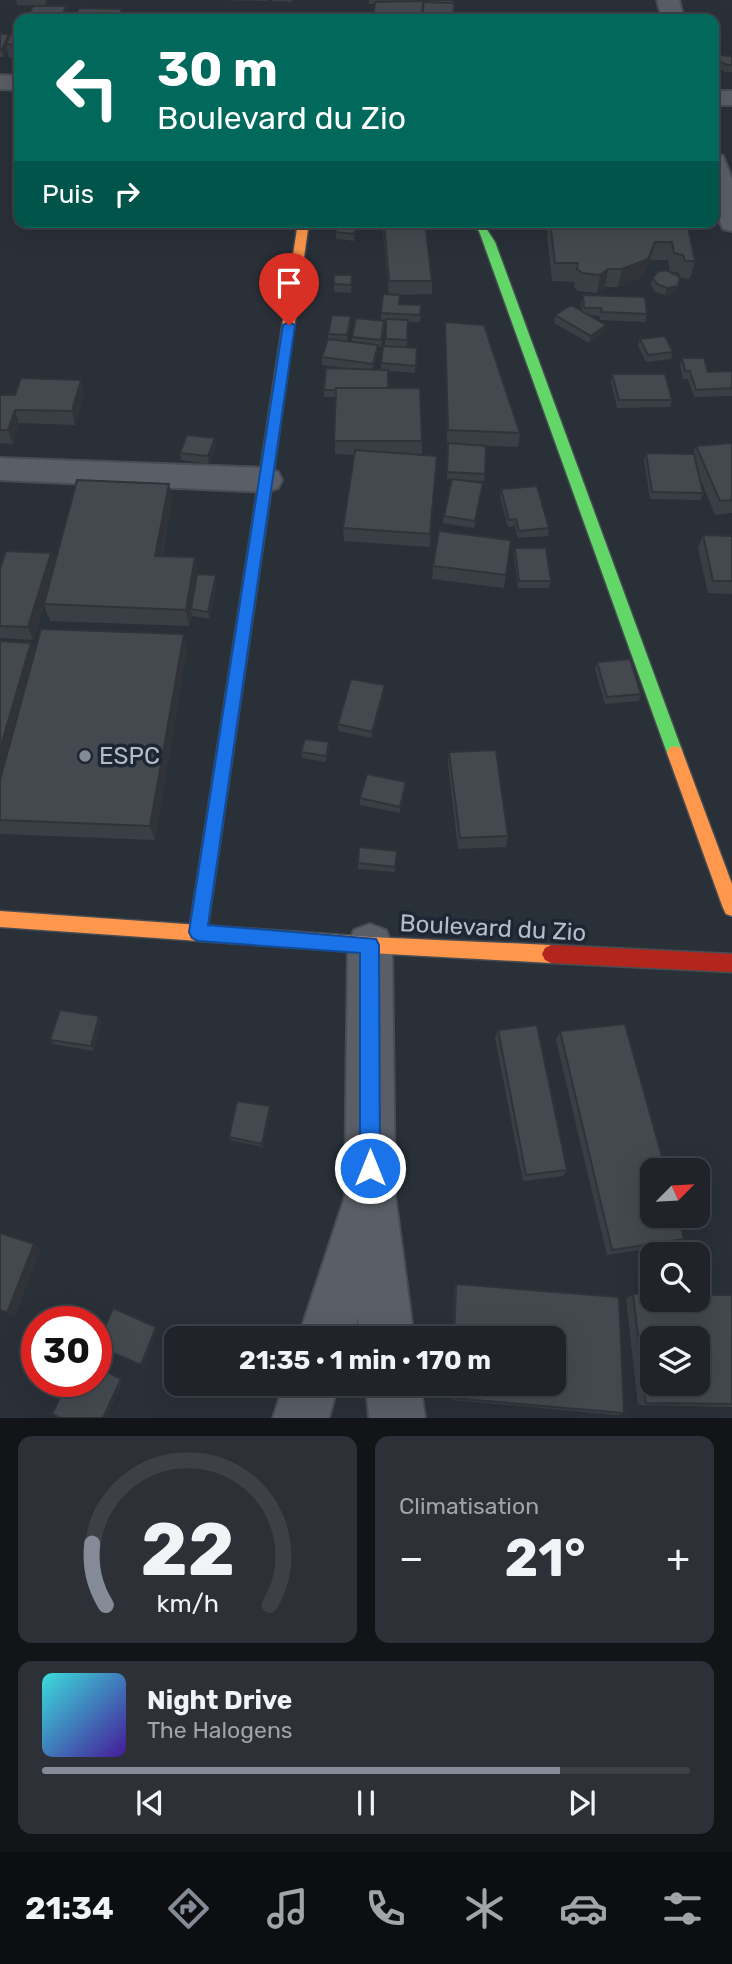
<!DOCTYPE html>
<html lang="fr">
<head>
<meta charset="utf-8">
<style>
  body { margin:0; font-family:Rubik,sans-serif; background:#2d3036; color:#f1f3f6; height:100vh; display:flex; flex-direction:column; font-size:26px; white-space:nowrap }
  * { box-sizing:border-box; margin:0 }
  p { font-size:23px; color:#a2a4a8 }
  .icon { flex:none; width:38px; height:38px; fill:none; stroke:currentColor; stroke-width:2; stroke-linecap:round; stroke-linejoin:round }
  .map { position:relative; height:1418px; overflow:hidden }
  .drawer { display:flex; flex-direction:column; gap:18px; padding:18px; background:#121417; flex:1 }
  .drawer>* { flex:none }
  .hud { position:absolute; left:14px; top:14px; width:705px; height:214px; border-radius:14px; box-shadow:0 7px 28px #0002,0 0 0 2px #3d4147; background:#00695c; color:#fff; overflow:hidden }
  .needle { width:46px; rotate:66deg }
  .controls { position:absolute; left:640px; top:1158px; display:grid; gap:14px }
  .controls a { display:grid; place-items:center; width:70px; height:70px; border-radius:14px; background:#20242a; box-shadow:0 7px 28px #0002,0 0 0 2px #3d4147; font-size:35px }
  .speed { position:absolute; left:21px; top:1306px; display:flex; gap:14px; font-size:35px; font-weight:700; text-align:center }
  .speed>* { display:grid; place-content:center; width:91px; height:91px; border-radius:50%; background:#20242a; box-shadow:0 7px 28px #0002,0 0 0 2px #3d4147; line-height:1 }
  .speed .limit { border:10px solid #d22; background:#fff; color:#111 }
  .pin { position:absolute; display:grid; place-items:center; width:60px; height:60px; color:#fff; margin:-72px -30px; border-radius:50% 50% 50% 0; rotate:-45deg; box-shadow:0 0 7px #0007 }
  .pin .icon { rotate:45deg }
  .me { position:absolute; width:77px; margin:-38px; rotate:0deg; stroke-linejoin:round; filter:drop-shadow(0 0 5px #0008) }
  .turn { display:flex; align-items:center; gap:24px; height:147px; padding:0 28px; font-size:32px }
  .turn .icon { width:91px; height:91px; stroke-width:2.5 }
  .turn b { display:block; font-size:49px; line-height:60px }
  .then { display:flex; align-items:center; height:66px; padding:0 28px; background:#0003; gap:14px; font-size:26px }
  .big { font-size:52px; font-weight:700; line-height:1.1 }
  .drawer .widget { flex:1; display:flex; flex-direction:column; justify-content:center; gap:10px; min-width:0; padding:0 24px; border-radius:14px; background:#2d3036 }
  .drawer .dial { align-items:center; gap:0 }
  .dial svg { height:182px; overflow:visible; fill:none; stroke:#3d4147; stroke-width:7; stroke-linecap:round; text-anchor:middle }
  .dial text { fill:#f1f3f6; stroke:none }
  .song { display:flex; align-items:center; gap:21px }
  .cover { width:84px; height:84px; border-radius:10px; background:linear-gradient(135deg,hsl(180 70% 55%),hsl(260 70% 35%)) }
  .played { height:7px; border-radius:4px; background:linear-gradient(90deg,#848b96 80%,#3d4147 80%) }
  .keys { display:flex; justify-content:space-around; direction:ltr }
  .heat { display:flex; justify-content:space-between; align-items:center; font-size:38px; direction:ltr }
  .drawer .tiles { flex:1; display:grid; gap:18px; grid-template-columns:1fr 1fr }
  .widget:last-child { grid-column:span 2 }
  .trip { position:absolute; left:164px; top:1326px; width:402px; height:70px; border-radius:14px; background:#20242a; box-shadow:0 7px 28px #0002,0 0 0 2px #3d4147; font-weight:700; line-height:70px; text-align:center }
  .tab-bar { display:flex; height:112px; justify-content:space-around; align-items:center; background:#0d0e11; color:#a2a4a8 }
  .tab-bar .icon { width:49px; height:49px }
  .tab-bar .on { color:#848b96 }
  .tab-bar b { font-size:32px; color:#f1f3f6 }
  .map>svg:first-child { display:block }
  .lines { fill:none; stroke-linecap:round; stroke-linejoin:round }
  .street-casing { stroke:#484c53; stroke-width:4 }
  .fast-casing { stroke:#484c53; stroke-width:3 }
  .slow-casing { stroke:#484c53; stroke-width:3 }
  .jam-casing { stroke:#484c53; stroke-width:3 }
  .street { fill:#5a5e66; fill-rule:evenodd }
  .fast { fill:#63d668; fill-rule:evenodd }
  .slow { fill:#ff974d; fill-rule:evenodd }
  .jam { fill:#b3261e; fill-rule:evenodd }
  .wall { fill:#3a3f45 }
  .shaded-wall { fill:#303338 }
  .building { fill:#444950; stroke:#303338; stroke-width:2; fill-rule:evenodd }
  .route { fill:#1a73e8; stroke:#114b97; stroke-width:2 }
  .poi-dot { fill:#848b96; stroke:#1d2633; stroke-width:2.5 }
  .labels { text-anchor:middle; stroke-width:7; stroke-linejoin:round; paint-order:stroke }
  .poi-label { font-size:24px; fill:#b4bcc9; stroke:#1d2633; text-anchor:start }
  .street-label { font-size:24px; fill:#b4bcc9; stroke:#1d2633 }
</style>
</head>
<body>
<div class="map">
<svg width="732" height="1418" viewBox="0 0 732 1418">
  <rect width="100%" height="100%" fill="#2a3038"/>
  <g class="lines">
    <g class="street-casing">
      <path id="street" d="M657 0H679L684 19H662Z
        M0 75 19 76V90L0 89Z
        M714 91H732V105H714Z
        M714 153 723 156 732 179V231L723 229 714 207Z
        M0 458 266 468 278 472 282 480 278 488 266 492 0 480Z
        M370 924 386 930 392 945 395 1195 414 1339H360L358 1318 352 1339H298L345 1197 348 945 354 930Z
        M284 1384H338L329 1418H273Z
        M366 1384H420L425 1418H369Z"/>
    </g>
    <g class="fast-casing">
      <path id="fast" d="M471 222H482L495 242 683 753 681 758 675 760 669 758 667 753 483 242 479 231Z
        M262 500 269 505 207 932 204 938 198 940 192 938 189 932 255 505Z"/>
    </g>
    <g class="slow-casing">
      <path id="slow" d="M298 222H309L269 505 262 510 255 505Z
        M675 746 681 748 683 753 732 884V916L726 914 723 908 667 753 669 748Z
        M0 911 370 937 551 945 557 948 560 954 557 960 551 963 370 953 0 927Z"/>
    </g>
    <g class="jam-casing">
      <path id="jam" d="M551 945 732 954V972L551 963 545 960 542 954 545 948Z"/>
    </g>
    <use href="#street" class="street"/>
    <use href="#fast" class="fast"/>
    <use href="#slow" class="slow"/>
    <use href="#jam" class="jam"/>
  </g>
  <path class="wall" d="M16 0H47L44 6H66L69 19H26L35 6 17 5Z
    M214 0H267V1Z
    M272 0H292V2L272 1Z
    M369 0H426L425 2H428V0H454V19H373L375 4H369Z
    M19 26V58H9L7 49 4 57H0V34H9L10 36Z
    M716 55 732 56V72H725L716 67 715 62Z
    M339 222H360L354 241 336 239V232Z
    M382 222H425L432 281V294L400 295 399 304 421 305 420 322H408L407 347 417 348 415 373 388 371V388L422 441V454L437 456 430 547 344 541 343 528 354 455 335 454V397H324V390L354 369 322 365V357L328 339V334L351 323 347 341 352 342V337L384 328 381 347H378V352L373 369H381V363L385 346 386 321 381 320V313L389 294Z
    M549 222H687L695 261 690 279 680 278 676 293 665 295 655 292 651 285 653 278 680 276 679 273 670 271 668 260H650L643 277 618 287H605L597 293 578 291 574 287 575 282 552 281 547 236Z
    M352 283 351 293 334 292V284Z
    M583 295 647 314 645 322 600 320V316L590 315 605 332 589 343 554 323 555 315 582 311 581 302Z
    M445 322 520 433 518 447 471 445 485 474 484 481 457 480 482 490 474 528 443 523 444 516 452 479H447L448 444H447L445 335Z
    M640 339 673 352 671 359 646 362 638 346Z
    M682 358 708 372 732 371V396L694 397 688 379H683L680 365Z
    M612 374 672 400 670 407 617 408 611 382Z
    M81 380 84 393 75 425 19 423 13 444 0 443V395H15Z
    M215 438 216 446 209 464 181 460 180 453Z
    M732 443V513L715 515 700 478 703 493 701 500 650 499 644 460 646 453 693 454 696 446Z
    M501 489 549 528 548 536 518 538 515 526 508 527 500 497Z
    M172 501 162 557 217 582 210 619 192 616V612L189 626 50 621 44 605 33 640 0 638V569L51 553 55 564Z
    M703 535 732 536V594L708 593 698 548Z
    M511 540 504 588 432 579 433 566Z
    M515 548 551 581 549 588H518L514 555Z
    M184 634 187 651 155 840 0 834V641L35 651Z
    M597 662 641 694 639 701 605 704 595 669Z
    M385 691 372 738 338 731V724Z
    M329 749 326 762 302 758 301 752Z
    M449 752 508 836 506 847 458 849 448 764Z
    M406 782V788L400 813 360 805V798Z
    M397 851 395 872 358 869V863Z
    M102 1021 94 1051 53 1044 50 1040Z
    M498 1030 567 1170 563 1176 523 1181 495 1038Z
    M560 1031 684 1239 678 1244 607 1255 556 1040Z
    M271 1110 263 1147 230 1140 229 1137Z
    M456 1284 619 1297 624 1413 618 1415 451 1400V1384H555V1339H453L454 1288Z
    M633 1294 732 1295V1407L638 1405 626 1299Z"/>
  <path class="shaded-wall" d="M66 6 69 19H61Z
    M122 9 124 19H119Z
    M9 34 11 41 6 44 7 49 4 57 2 50Z
    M357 222H360L354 241V234Z
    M655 242 650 260 643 277 618 287 622 269Z
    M608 269 605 287 597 293 600 275Z
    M678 286 676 293 665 295 667 288Z
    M351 316V323L347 343V335Z
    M606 325 605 332 589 343 591 336Z
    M378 345V352L372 371 373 364Z
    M81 380 84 393 75 425 72 411Z
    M15 410 19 423 13 444 8 430Z
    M215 438 216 446 209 464 208 456Z
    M169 484 172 501 158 573 155 556Z
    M51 553 55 566 33 640 28 627Z
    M195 557 198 575 191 609 189 626 186 610Z
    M216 575 217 582 210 619 208 612Z
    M184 634 187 651 155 840 150 826Z
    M31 643 36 655 0 781V749Z
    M385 685V691L372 738V732Z
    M329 742V749L326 762V756Z
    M406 782V788L400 813V807Z
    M99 1016 102 1021 94 1051 91 1046Z
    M270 1106 271 1110 263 1147 262 1144Z
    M34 1244 41 1249 15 1317 7 1313Z
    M156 1327 158 1328 144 1366 141 1365Z
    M96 1366 124 1380 107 1418H103Z
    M62 1381H66L63 1389 59 1388Z"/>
  <path class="building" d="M428 0H454V3L428 2Z
    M424 1 422 19H373L375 2Z
    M423 2 454 3V19H422Z
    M33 6H66L61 19H26Z
    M79 8 122 9 119 19H74Z
    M15 25 19 26V45L6 44Z
    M0 34H9L2 50H0Z
    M716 55 732 56V65H727L717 60Z
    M339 222H357L354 234 336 232Z
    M384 222H425L432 281H389Z
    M550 222H687L695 261H685L683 255 674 253 672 242H655L648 259 622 269H608L600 275 582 273 577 269 578 263H555Z
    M666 270 680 277 678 286 667 288 657 284 653 278 657 272Z
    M334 275H352L351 285 334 284Z
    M383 294 400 295 399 304 421 305 420 315 381 313Z
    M583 295 645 297 647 314 602 312 601 308H584Z
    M571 305 606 325 591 336 555 315Z
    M332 315 351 316 347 335 328 334Z
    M356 318 384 321 381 340 352 337Z
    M386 319 408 320 407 340 386 339Z
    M445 322 484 325 520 433 448 430Z
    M665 336 673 352 648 355 640 339Z
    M328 339 378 345 373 364 322 357Z
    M383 346 417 348 416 366 381 363Z
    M682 358H704L708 372 732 371V388L696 390 690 371H685Z
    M326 368 388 370V388H336V390H324Z
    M612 374H665L672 400H619Z
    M21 378 81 380 72 411 15 410 8 430H0V395H15Z
    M336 388H420L422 441H334Z
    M187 435 215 438 208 456 180 453Z
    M448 443 486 446 485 474 447 472Z
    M732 443V500L720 501 696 446Z
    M355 450 437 456 430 534 343 528Z
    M646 453 694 454 703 493 652 492Z
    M452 479 483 483 475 521 444 516Z
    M77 480 169 484 155 556 195 557 186 610 44 604Z
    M537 486 549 528 519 531 516 519 509 520 501 489Z
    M439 531 511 540 506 575 433 566Z
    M703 535 732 536V581H713Z
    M515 548H546L551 581H519Z
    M6 551 51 553 28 627 0 626V569Z
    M197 574 216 575 208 612 191 609Z
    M41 629 184 634 150 826 0 820V780Z
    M0 641 31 643 0 749Z
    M630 659 641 694 607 697 597 662Z
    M351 679 385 685 372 732 338 724Z
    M305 739 329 742 326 756 301 752Z
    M496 750 508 836 460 838 449 752Z
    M367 774 406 782 400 807 360 798Z
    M359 847 397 851 395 867 358 863Z
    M60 1010 99 1016 91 1046 50 1040Z
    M625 1024 666 1171H653V1216H678L684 1239 612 1250 560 1031Z
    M537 1025 567 1170 526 1175 498 1030Z
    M237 1101 270 1106 262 1144 229 1137Z
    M0 1233 34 1244 7 1313 0 1310Z
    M456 1284 619 1297 624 1413 452 1398 453 1384H555V1339H454Z
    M633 1294H653V1300H698V1295H732V1404L646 1403ZM653 1339H698V1384H653Z
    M113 1308 156 1327 141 1365 97 1346Z
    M96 1366 121 1379 103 1418H60L52 1414 68 1381H96Z
    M44 1381H62L59 1388Z"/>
  <path class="route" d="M289 322 295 325 208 925 376 939 379 945 380 1168 377 1175 370 1178 363 1175 360 1168V953L198 941 192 938 189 932 283 325Z"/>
  <circle class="poi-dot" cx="85" cy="756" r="7"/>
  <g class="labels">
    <g class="poi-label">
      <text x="99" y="764">ESPC</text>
    </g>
    <g class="street-label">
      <text transform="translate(493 928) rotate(3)" y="8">Boulevard du Zio</text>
    </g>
  </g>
</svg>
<div class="controls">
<a><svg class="needle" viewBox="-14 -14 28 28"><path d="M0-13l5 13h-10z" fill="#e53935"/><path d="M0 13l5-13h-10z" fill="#a2a4a8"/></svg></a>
<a><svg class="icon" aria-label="search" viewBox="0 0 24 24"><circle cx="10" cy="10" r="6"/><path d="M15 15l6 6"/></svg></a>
<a><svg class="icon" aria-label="layers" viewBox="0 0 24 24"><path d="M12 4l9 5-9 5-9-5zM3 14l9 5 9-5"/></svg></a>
</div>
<div class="speed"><div class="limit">30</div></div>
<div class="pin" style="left:289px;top:325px;background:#d93025"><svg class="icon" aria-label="arrive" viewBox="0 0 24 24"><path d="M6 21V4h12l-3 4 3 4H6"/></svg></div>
<svg class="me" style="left:370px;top:1168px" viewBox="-20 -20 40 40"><circle r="17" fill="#1a73e8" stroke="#fff" stroke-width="3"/><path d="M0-11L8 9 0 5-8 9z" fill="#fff"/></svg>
<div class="trip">21:35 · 1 min · 170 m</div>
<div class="hud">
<div class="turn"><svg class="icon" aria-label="left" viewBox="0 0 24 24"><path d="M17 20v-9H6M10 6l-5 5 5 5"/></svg><div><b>30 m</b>Boulevard du Zio</div></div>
<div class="then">Puis<svg class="icon" aria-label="right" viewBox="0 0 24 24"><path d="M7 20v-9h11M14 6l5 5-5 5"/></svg></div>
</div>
</div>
<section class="drawer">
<div class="tiles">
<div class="widget dial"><svg viewBox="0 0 100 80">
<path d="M14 69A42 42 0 1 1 86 69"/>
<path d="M14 69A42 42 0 0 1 8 42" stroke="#848b96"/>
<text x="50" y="56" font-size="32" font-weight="700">22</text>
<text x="50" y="72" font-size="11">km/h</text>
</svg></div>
<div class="widget"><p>Climatisation</p>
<div class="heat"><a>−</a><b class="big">21°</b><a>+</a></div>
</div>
<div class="widget">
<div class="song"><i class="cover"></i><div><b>Night Drive</b><p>The Halogens</p></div></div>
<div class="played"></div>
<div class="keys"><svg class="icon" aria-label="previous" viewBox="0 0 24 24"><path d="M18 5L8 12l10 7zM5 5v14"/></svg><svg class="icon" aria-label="pause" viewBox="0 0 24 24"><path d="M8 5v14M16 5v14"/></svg><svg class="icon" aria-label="next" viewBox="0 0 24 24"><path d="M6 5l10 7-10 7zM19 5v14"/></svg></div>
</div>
</div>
</section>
<nav class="tab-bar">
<b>21:34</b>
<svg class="icon on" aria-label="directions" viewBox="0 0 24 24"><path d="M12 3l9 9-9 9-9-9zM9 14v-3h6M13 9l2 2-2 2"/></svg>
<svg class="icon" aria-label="music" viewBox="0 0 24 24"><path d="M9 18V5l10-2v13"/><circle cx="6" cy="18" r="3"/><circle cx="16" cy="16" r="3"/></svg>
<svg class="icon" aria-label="phone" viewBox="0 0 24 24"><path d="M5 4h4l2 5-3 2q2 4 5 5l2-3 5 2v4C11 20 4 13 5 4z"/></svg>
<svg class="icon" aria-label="climate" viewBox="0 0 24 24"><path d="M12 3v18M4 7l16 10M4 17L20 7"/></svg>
<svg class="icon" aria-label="car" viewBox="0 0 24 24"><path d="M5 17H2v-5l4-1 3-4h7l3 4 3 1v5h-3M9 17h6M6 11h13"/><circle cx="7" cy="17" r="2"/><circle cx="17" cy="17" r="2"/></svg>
<svg class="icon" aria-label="filters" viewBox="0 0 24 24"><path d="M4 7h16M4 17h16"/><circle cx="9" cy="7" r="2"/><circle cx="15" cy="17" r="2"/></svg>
</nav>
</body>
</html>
